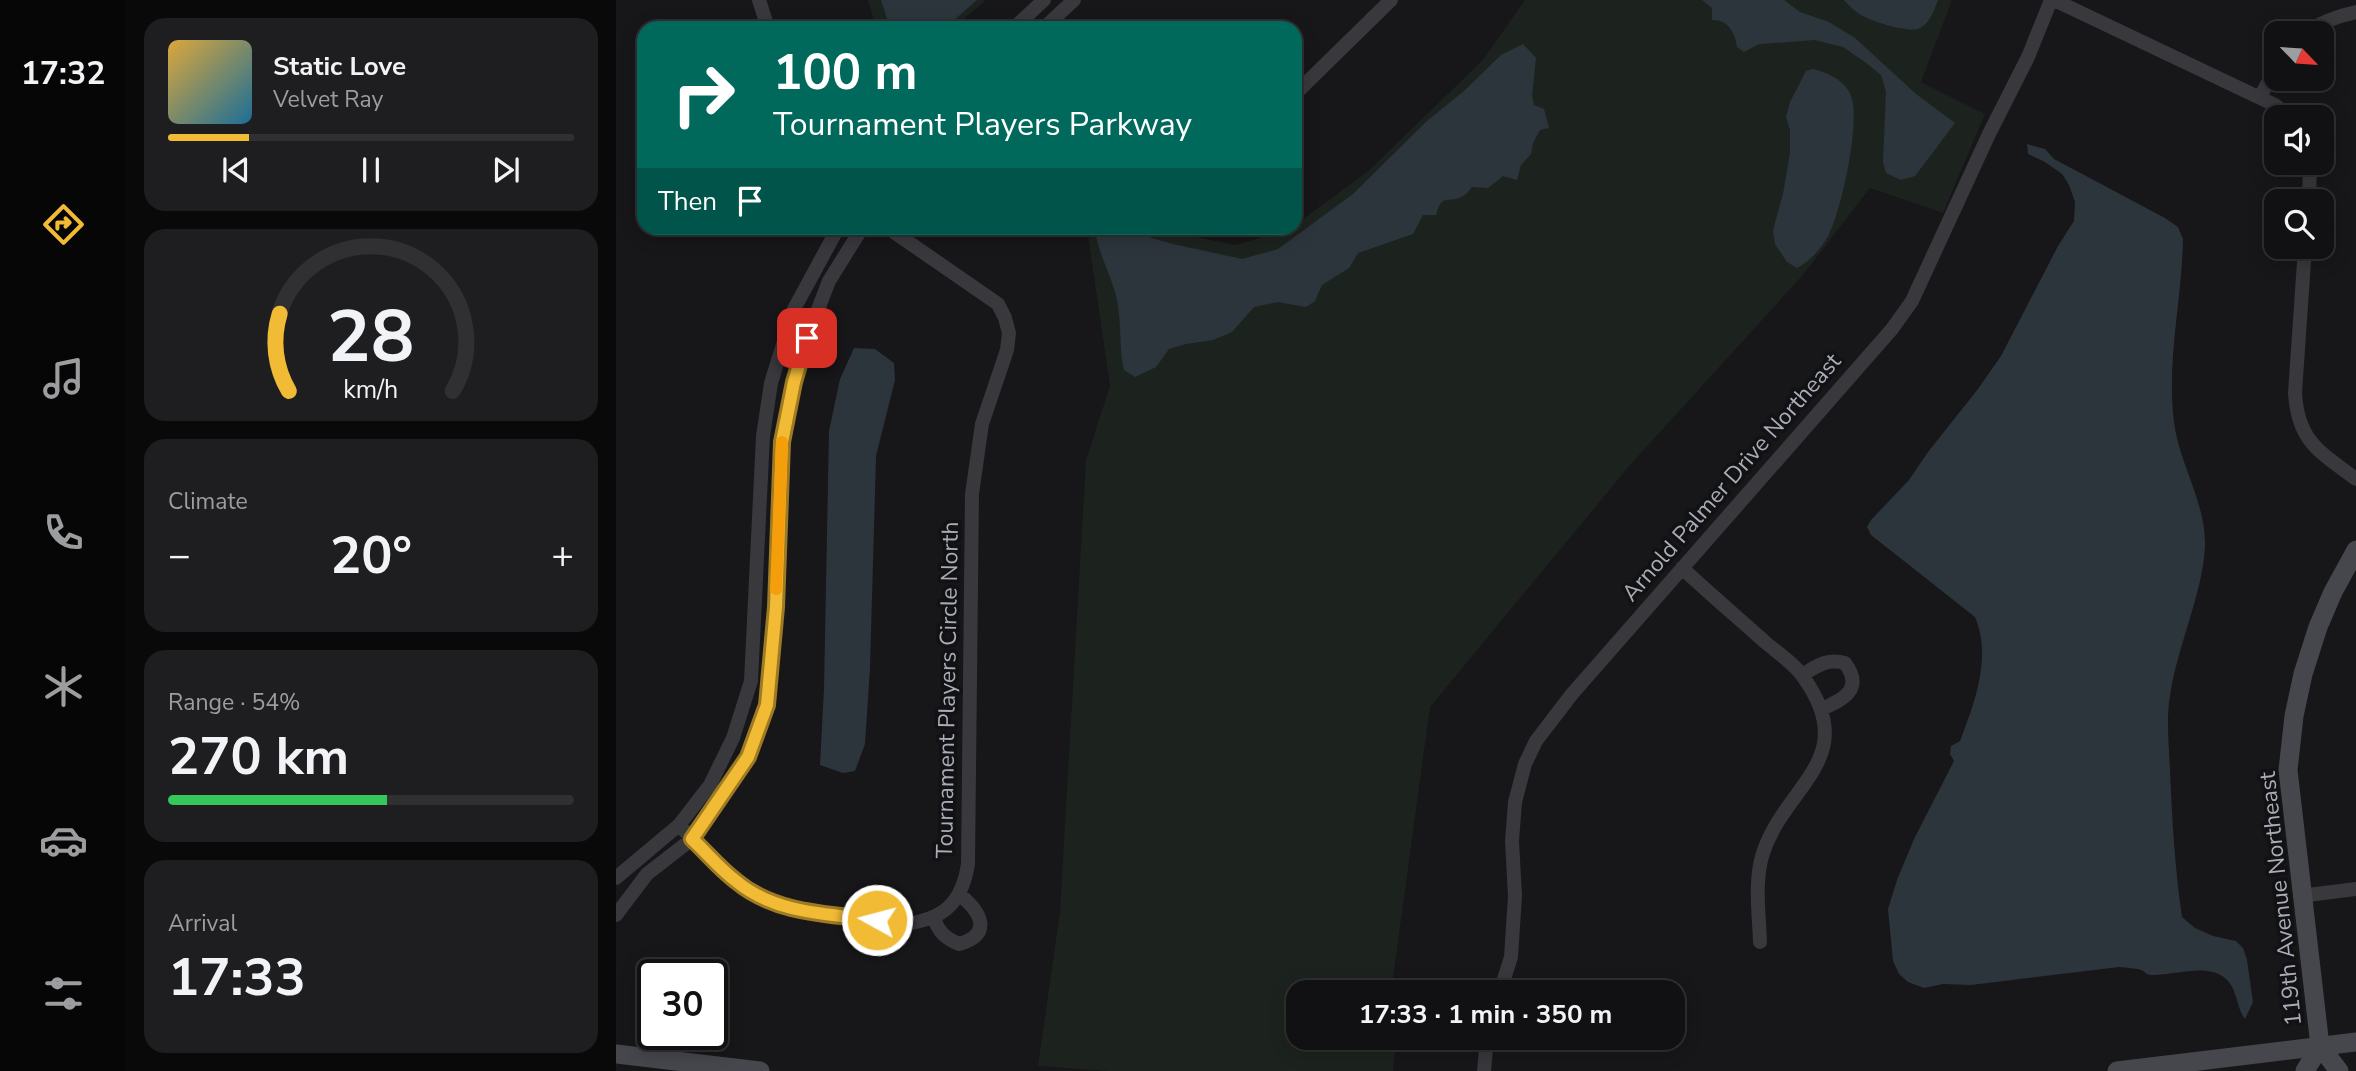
<!DOCTYPE html>
<html lang="en">
<head>
<meta charset="utf-8">
<style>
  body { margin:0; font-family:"Nunito Sans",sans-serif; background:#1e1e20; color:#f1f3f6; height:100vh; display:flex; flex-direction:column; font-size:26px; white-space:nowrap }
  * { box-sizing:border-box; margin:0 }
  p { font-size:23px; color:#9c9d9f }
  .icon { flex:none; width:38px; height:38px; fill:none; stroke:currentColor; stroke-width:2; stroke-linecap:round; stroke-linejoin:round }
  .map { position:relative; flex:1; overflow:hidden }
  .panel { display:flex; flex-direction:column; gap:18px; padding:18px; background:#09090a; width:490px }
  .panel>* { flex:none }
  .top-card { position:absolute; left:21px; top:21px; width:665px; height:214px; border-radius:21px; box-shadow:0 4px 18px #0003,0 0 0 2px #303032; background:#00695c; color:#fff; overflow:hidden }
  .needle { width:46px; rotate:115deg }
  .tools { position:absolute; left:1648px; top:21px; display:grid; gap:14px }
  .tools a { display:grid; place-items:center; width:70px; height:70px; border-radius:14px; background:#111012; box-shadow:0 4px 18px #0003,0 0 0 2px #303032; font-size:35px }
  .speed { position:absolute; left:21px; top:959px; display:flex; gap:14px; font-size:35px; font-weight:700; text-align:center }
  .speed>* { display:grid; place-content:center; width:91px; height:91px; border-radius:50%; background:#111012; box-shadow:0 4px 18px #0003,0 0 0 2px #303032; line-height:1 }
  .speed .limit { border:4px solid #111; border-radius:10px; background:#fff; color:#111 }
  .pin { position:absolute; display:grid; place-items:center; width:60px; height:60px; color:#fff; margin:-30px; border-radius:14px; box-shadow:0 4px 10px #0006 }
  .me { position:absolute; width:77px; margin:-38px; rotate:277deg; stroke-linejoin:round; filter:drop-shadow(0 0 5px #0008) }
  .turn { display:flex; align-items:center; gap:24px; height:147px; padding:0 21px; font-size:32px }
  .turn .icon { width:91px; height:91px; stroke-width:2.5 }
  .turn b { display:block; font-size:49px; line-height:60px }
  .then { display:flex; align-items:center; height:66px; padding:0 21px; background:#0003; gap:14px; font-size:26px }
  .big { font-size:52px; font-weight:700; line-height:1.1 }
  .panel .widget { flex:1; display:flex; flex-direction:column; justify-content:center; gap:10px; min-width:0; padding:0 24px; border-radius:21px; background:#1e1e20 }
  .panel .dial { align-items:center; gap:0 }
  .dial svg { height:182px; overflow:visible; fill:none; stroke:#303032; stroke-width:7; stroke-linecap:round; text-anchor:middle }
  .dial text { fill:#f1f3f6; stroke:none }
  .song { display:flex; align-items:center; gap:21px }
  .cover { width:84px; height:84px; border-radius:10px; background:linear-gradient(135deg,hsl(40 70% 55%),hsl(200 70% 35%)) }
  .played { height:7px; border-radius:4px; background:linear-gradient(90deg,#f1bb36 20%,#303032 20%) }
  .keys { display:flex; justify-content:space-around; direction:ltr }
  .heat { display:flex; justify-content:space-between; align-items:center; font-size:38px; direction:ltr }
  .charge { height:10px; border-radius:5px; background:linear-gradient(90deg,#34c759 54%,#303032 0) }
  .trip { position:absolute; left:670px; top:980px; width:399px; height:70px; border-radius:21px; background:#111012; box-shadow:0 4px 18px #0003,0 0 0 2px #303032; font-weight:700; line-height:70px; text-align:center }
  main { display:flex; flex:1; min-height:0 }
  .menu { display:flex; flex-direction:column; width:126px; justify-content:space-around; align-items:center; background:#070607; color:#9c9d9f }
  .menu .icon { width:49px; height:49px }
  .menu .selected { color:#f1bb36 }
  .menu b { font-size:32px; color:#f1f3f6 }
  .map>svg:first-child { display:block }
  .green { fill:#1c231e }
  .water { fill:#2d353c }
  .lines { fill:none; stroke-linecap:round; stroke-linejoin:round }
  .street { stroke:#38383d; stroke-width:14 }
  .secondary { stroke:#46474d; stroke-width:19 }
  .route-casing { stroke:#9d7a23; stroke-width:18 }
  .route { stroke:#f1bb36; stroke-width:12 }
  .slow { stroke:#f59e0b; stroke-width:12 }
  .labels { text-anchor:middle; stroke-width:7; stroke-linejoin:round; paint-order:stroke }
  .street-label { font-size:23px; fill:#a9adb8; stroke:#121113 }
</style>
</head>
<body>
<main>
<nav class="menu">
<b>17:32</b>
<svg class="icon selected" aria-label="directions" viewBox="0 0 24 24"><path d="M12 3l9 9-9 9-9-9zM9 14v-3h6M13 9l2 2-2 2"/></svg>
<svg class="icon" aria-label="music" viewBox="0 0 24 24"><path d="M9 18V5l10-2v13"/><circle cx="6" cy="18" r="3"/><circle cx="16" cy="16" r="3"/></svg>
<svg class="icon" aria-label="phone" viewBox="0 0 24 24"><path d="M5 4h4l2 5-3 2q2 4 5 5l2-3 5 2v4C11 20 4 13 5 4z"/></svg>
<svg class="icon" aria-label="climate" viewBox="0 0 24 24"><path d="M12 3v18M4 7l16 10M4 17L20 7"/></svg>
<svg class="icon" aria-label="car" viewBox="0 0 24 24"><path d="M5 17H2v-5l4-1 3-4h7l3 4 3 1v5h-3M9 17h6M6 11h13"/><circle cx="7" cy="17" r="2"/><circle cx="17" cy="17" r="2"/></svg>
<svg class="icon" aria-label="filters" viewBox="0 0 24 24"><path d="M4 7h16M4 17h16"/><circle cx="9" cy="7" r="2"/><circle cx="15" cy="17" r="2"/></svg>
</nav>
<section class="panel">
<div class="widget">
<div class="song"><i class="cover"></i><div><b>Static Love</b><p>Velvet Ray</p></div></div>
<div class="played"></div>
<div class="keys"><svg class="icon" aria-label="previous" viewBox="0 0 24 24"><path d="M18 5L8 12l10 7zM5 5v14"/></svg><svg class="icon" aria-label="pause" viewBox="0 0 24 24"><path d="M8 5v14M16 5v14"/></svg><svg class="icon" aria-label="next" viewBox="0 0 24 24"><path d="M6 5l10 7-10 7zM19 5v14"/></svg></div>
</div>
<div class="widget dial"><svg viewBox="0 0 100 80">
<path d="M14 69A42 42 0 1 1 86 69"/>
<path d="M14 69A42 42 0 0 1 10 35" stroke="#f1bb36"/>
<text x="50" y="56" font-size="32" font-weight="700">28</text>
<text x="50" y="72" font-size="11">km/h</text>
</svg></div>
<div class="widget"><p>Climate</p>
<div class="heat"><a>−</a><b class="big">20°</b><a>+</a></div>
</div>
<div class="widget"><p>Range · 54%</p><b class="big">270 km</b><div class="charge"></div></div>
<div class="widget"><p>Arrival</p><b class="big">17:33</b></div>
</section>
<div class="map">
<svg width="1740" height="1071" viewBox="0 0 1740 1071">
  <rect width="100%" height="100%" fill="#171618"/>
  <path class="green" d="M252 0H370L337 28H260Z
    M909 0H1336L1305 82 1369 114 1327 213 1254 188 1186 276 1014 465 814 707 777 978 866 987 865 992H682V1038H780L777 1071H493L422 1066 444 912 470 460 494 386 471 228H537L619 245 679 228V225L751 172 866 61Z"/>
  <path class="water" d="M265 0H361L329 28H274Z
    M1086 0H1168L1184 12 1213 22 1239 38 1300 94 1339 123 1299 176 1285 180 1270 173 1267 162 1270 92 1265 75 1249 62 1227 47 1199 40 1143 44 1128 52 1121 47C1119 33 1113 20 1096 20V8Z
    M1228 0H1322C1318 10 1314 23 1304 28 1294 34 1255 21 1245 15 1238 11 1233 5 1228 0Z
    M907 44 920 58 916 96 918 105 928 109 933 128 924 130 917 143 915 154 905 165 901 180 887 176 872 188 856 187C853 190 851 194 847 196 831 205 827 191 820 215H807L797 234 742 253 733 268 706 285 699 301 690 307 662 302 638 307 616 332 597 340 570 344 553 349 540 367 519 377 508 370C502 344 507 315 498 289 492 268 481 250 479 228L512 231 557 244 626 259 662 249 737 194 811 121 848 91 885 55Z
    M1197 69C1211 72 1230 81 1235 96 1245 121 1225 214 1211 238 1203 251 1195 260 1181 268L1171 262 1159 244 1157 230 1167 194 1174 153V130L1170 117 1174 102 1190 71Z
    M1411 144 1429 149 1438 159 1549 218 1562 227 1567 239C1566 302 1549 366 1559 429 1566 468 1590 505 1589 546 1587 593 1561 647 1554 696 1550 719 1553 746 1554 770 1556 819 1559 869 1566 917L1579 928 1597 936 1620 941 1627 948 1631 960 1637 1002 1629 1019C1620 1007 1622 990 1610 979 1592 962 1557 976 1535 975 1528 974 1532 973 1525 970 1519 968 1510 968 1503 967L1355 985 1327 984 1308 988 1292 982 1283 974 1277 961 1272 909 1281 880 1298 839 1338 761 1334 754 1335 746 1344 741C1359 702 1376 657 1359 617L1255 535 1251 527 1255 520 1293 480 1312 452 1362 389 1385 356 1442 246 1458 221 1459 202 1453 185 1446 174 1429 162 1412 154Z
    M238 348 259 349 278 363 279 380 260 456 254 668 249 744 239 771 227 773 204 765 208 688 213 431 224 379Z"/>
  <g class="lines">
    <path class="street" d="M143 0 152 28
      M1438 0 1659 105 1674 117
      M398 28 428 0
      M428 28 458 0
      M1689 33C1705 22 1721 16 1740 12
      M679 94 775 0
      M1644 97 1661 66
      M1693 201 1694 163
      M1689 247 1679 393C1682 442 1704 452 1740 479
      M1066 568C1093 593 1121 617 1149 642 1162 653 1179 664 1188 678 1245 759 1170 784 1147 853 1138 881 1143 913 1144 942
      M1186 675C1201 666 1211 658 1229 663 1248 689 1228 699 1206 709
      M63 825C82 844 100 866 121 883 167 919 233 917 289 924 328 919 346 903 352 864L356 494 366 424 391 350 393 333 389 318 382 304 272 228
      M0 878 63 825 94 785 117 738 135 681 147 436 155 383 178 309 222 228
      M1684 896 1740 889
      M0 915 31 874 76 839 132 757 151 705 160 607 166 442 178 382 191 338 213 281 246 228
      M318 917C322 932 329 938 343 944 377 934 365 912 344 895
      M884 992 895 957 899 896 896 841 899 802 909 764 920 741 956 694 1276 329 1296 301 1373 134 1412 57 1435 0
      M868 1071 871 1038"/>
    <path class="secondary" d="M1704 1046 1672 770 1678 716 1687 674 1702 627 1717 592 1740 550
      M1704 1046 1723 1071
      M0 1054 144 1071
      M1501 1071 1740 1042
      M1689 1071 1704 1046"/>
  </g>
  <g class="lines">
    <g class="route-casing">
      <path id="route" d="M191 338 178 382 166 442 160 607 151 705 132 757 76 839C91 853 104 869 120 881 159 914 213 914 261 920"/>
    </g>
    <use href="#route" class="route"/>
    <path class="slow" d="M160 589 166 442"/>
  </g>
  <g class="labels">
    <g class="street-label">
      <text transform="translate(1115 477) rotate(-49)" y="8">Arnold Palmer Drive Northeast</text>
      <text transform="translate(331 690) rotate(-89)" y="8">Tournament Players Circle North</text>
      <text transform="translate(1664 899) rotate(-96)" y="8">119th Avenue Northeast</text>
    </g>
  </g>
</svg>
<div class="tools">
<a><svg class="needle" viewBox="-14 -14 28 28"><path d="M0-13l5 13h-10z" fill="#e53935"/><path d="M0 13l5-13h-10z" fill="#9c9d9f"/></svg></a>
<a><svg class="icon" aria-label="sound" viewBox="0 0 24 24"><path d="M4 9h4l5-4v14l-5-4H4zM17 9q2 3 0 6"/></svg></a>
<a><svg class="icon" aria-label="search" viewBox="0 0 24 24"><circle cx="10" cy="10" r="6"/><path d="M15 15l6 6"/></svg></a>
</div>
<div class="speed"><div class="limit">30</div></div>
<div class="pin" style="left:191px;top:338px;background:#d93025"><svg class="icon" aria-label="arrive" viewBox="0 0 24 24"><path d="M6 21V4h12l-3 4 3 4H6"/></svg></div>
<svg class="me" style="left:261px;top:920px" viewBox="-20 -20 40 40"><circle r="17" fill="#f1bb36" stroke="#fff" stroke-width="3"/><path d="M0-11L8 9 0 5-8 9z" fill="#fff"/></svg>
<div class="trip">17:33 · 1 min · 350 m</div>
<div class="top-card">
<div class="turn"><svg class="icon" aria-label="right" viewBox="0 0 24 24"><path d="M7 20v-9h11M14 6l5 5-5 5"/></svg><div><b>100 m</b>Tournament Players Parkway</div></div>
<div class="then">Then<svg class="icon" aria-label="arrive" viewBox="0 0 24 24"><path d="M6 21V4h12l-3 4 3 4H6"/></svg></div>
</div>
</div>
</main>
</body>
</html>
